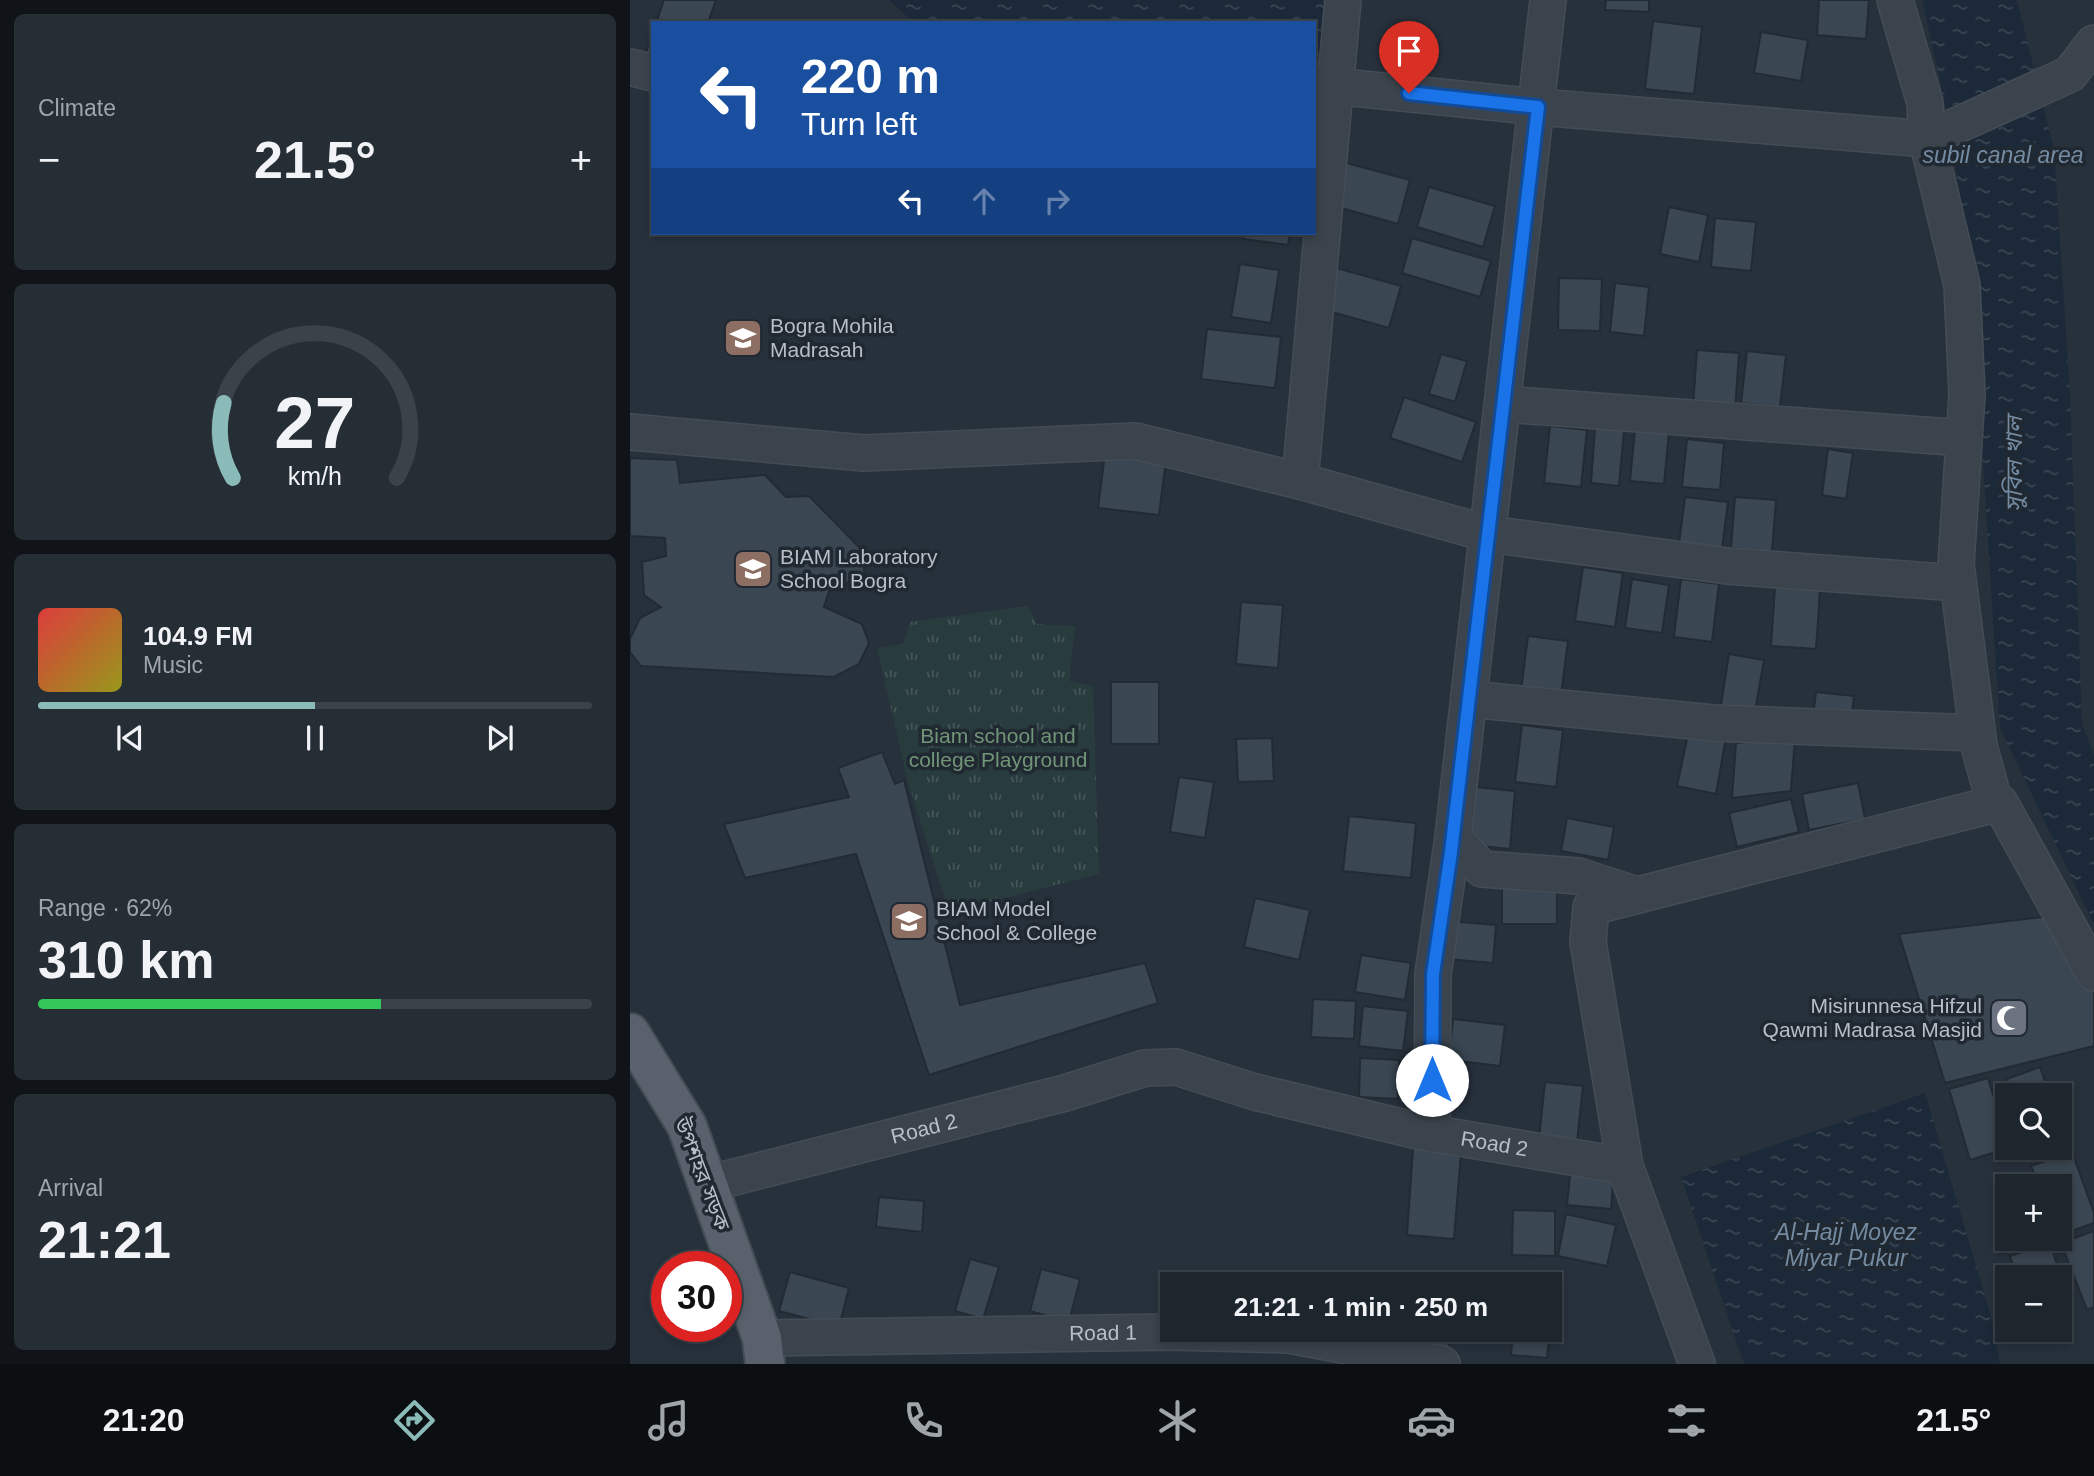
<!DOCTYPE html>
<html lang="en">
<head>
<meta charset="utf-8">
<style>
  body { margin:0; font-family:Helvetica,"Noto Sans Bengali",sans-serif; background:#252d35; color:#f1f3f6; height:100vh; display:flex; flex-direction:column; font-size:26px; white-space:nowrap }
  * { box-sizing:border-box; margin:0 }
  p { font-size:23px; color:#a0a5aa }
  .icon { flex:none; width:38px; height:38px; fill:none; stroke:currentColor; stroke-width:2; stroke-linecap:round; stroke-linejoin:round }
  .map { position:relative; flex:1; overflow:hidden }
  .drawer { display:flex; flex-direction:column; gap:14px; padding:14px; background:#101419; width:630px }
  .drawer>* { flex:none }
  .hud { position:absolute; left:21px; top:21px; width:665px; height:214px; border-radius:0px; box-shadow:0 4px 10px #0003,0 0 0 2px #3b4249; background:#1a4fa0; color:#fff; overflow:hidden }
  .fabs { position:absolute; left:1365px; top:1083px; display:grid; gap:14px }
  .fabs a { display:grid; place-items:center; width:77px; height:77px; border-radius:0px; background:#1d252d; box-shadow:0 4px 10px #0003,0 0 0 2px #3b4249; font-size:35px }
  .speed { position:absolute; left:21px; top:1251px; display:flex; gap:14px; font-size:35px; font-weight:700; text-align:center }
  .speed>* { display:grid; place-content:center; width:91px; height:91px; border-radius:50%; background:#1d252d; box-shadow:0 4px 10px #0003,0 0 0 2px #3b4249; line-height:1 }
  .speed .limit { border:10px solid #d22; background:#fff; color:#111 }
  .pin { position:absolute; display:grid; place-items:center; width:60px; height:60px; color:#fff; margin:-72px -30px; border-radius:50% 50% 50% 0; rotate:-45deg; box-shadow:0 0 7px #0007 }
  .pin .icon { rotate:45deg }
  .me { position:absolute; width:77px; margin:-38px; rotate:0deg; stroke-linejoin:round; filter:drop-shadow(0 0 5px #0008) }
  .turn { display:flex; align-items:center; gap:24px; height:147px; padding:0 35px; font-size:32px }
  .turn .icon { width:91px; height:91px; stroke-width:2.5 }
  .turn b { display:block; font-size:49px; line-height:60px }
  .lanes { display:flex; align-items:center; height:66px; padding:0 35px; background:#0003; justify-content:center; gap:35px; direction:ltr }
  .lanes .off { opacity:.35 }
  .big { font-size:52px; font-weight:600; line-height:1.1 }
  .drawer .widget { flex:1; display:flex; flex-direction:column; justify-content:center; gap:10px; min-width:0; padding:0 24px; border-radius:10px; background:#252d35 }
  .drawer .dial { align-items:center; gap:0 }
  .dial svg { height:182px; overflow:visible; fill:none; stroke:#3b4249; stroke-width:7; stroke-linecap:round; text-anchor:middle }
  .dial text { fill:#f1f3f6; stroke:none }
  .song { display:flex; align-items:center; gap:21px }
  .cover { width:84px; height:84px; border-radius:10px; background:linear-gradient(135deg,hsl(0 70% 55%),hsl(60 70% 35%)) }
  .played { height:7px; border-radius:4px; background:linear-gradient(90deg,#8bbbb9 50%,#3b4249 50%) }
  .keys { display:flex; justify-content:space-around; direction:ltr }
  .heat { display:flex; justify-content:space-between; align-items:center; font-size:38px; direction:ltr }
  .charge { height:10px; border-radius:5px; background:linear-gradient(90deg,#34c759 62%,#3b4249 0) }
  .trip { position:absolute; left:530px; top:1272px; width:402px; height:70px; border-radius:0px; background:#1d252d; box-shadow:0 4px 10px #0003,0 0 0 2px #3b4249; font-weight:600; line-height:70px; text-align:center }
  .tabs { display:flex; height:112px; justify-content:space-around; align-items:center; background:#0c0f12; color:#a0a5aa }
  .tabs .icon { width:49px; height:49px }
  .tabs .selected { color:#8bbbb9 }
  .tabs b { font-size:32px; color:#f1f3f6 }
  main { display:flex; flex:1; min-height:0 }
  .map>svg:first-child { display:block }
  .park { fill:url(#park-tufts) }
  .water { fill:url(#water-ripples) }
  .building { fill:#3a4652; stroke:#222a33; stroke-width:2 }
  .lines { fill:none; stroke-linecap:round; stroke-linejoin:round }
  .minor-casing { stroke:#444c55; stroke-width:38 }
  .major-casing { stroke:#444c55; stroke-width:42 }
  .minor { stroke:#3b434c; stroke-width:35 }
  .major { stroke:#59626c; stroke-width:38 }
  .route-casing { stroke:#114b97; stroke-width:18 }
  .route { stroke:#1a73e8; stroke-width:12 }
  .labels { text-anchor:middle; stroke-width:7; stroke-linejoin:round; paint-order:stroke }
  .poi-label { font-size:21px; fill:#b7bec7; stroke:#202831; text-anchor:start }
  .park-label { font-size:21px; fill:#719577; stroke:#202831 }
  .street-label { font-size:21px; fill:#b7bec7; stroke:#202831 }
  .water-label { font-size:23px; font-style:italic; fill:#748ba2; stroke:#202831 }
</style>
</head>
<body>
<main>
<section class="drawer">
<div class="widget"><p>Climate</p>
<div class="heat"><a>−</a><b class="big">21.5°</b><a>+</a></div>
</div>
<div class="widget dial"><svg viewBox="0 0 100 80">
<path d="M14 69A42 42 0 1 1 86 69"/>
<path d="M14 69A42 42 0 0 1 10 36" stroke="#8bbbb9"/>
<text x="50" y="56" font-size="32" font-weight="700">27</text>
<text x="50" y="72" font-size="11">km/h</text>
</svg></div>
<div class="widget">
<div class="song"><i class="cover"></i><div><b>104.9 FM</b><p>Music</p></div></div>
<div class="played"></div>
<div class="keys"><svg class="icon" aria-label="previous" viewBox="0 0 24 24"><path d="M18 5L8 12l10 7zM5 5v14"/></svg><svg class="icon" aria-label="pause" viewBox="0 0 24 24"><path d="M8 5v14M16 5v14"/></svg><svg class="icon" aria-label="next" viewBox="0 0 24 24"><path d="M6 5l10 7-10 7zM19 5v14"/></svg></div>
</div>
<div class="widget"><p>Range · 62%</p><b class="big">310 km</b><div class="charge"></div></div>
<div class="widget"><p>Arrival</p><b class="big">21:21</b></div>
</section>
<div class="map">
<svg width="1464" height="1364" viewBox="0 0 1464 1364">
  <defs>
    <pattern id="park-tufts" width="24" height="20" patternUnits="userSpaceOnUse" patternTransform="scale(1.75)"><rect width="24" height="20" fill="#293c3d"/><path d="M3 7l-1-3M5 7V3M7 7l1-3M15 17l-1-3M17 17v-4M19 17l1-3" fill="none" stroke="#465658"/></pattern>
    <pattern id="water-ripples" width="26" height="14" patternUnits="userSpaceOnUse" patternTransform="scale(1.75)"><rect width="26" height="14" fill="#1c2938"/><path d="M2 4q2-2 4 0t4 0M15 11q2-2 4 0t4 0" fill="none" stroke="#3b4653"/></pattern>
  </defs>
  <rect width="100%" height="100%" fill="#27313c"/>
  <path class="park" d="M398 606 407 624 445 626 439 681 463 686 469 874 319 912 278 782 247 648 273 644 280 622Z"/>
  <path class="water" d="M259 0H713L707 58 684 57V23H284Z
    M1292 0H1387L1424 149 1440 393 1452 724 1464 755V925L1370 728 1339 248 1313 94Z
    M1295 1093 1361 1316 1370 1364H1114L1051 1177Z"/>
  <path class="building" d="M34 0H86L78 23H26Z
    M976 0H1019V12L975 10Z
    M1189 0H1239L1236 39 1187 35Z
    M1023 21 1072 27 1064 94 1015 89Z
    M1131 32 1178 40 1171 81 1124 73Z
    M23 33V58L15 55Z
    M709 161 780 180 768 224 697 204Z
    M799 187 865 206 853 247 787 227Z
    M1039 207 1078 215 1069 262 1030 254Z
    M1085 218 1126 222 1121 271 1081 267Z
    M614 233H660L658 245 613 239Z
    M782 238 861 261 850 297 772 273Z
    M610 264 649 270 641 323 601 317Z
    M703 267 771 286 759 328 691 309Z
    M929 278 972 279 970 331 928 330Z
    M985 283 1019 287 1014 336 980 332Z
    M577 329 651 337 645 388 571 379Z
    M1067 350 1109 353 1105 410 1063 406Z
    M1117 351 1156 355 1150 407 1111 403Z
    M811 354 837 361 825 402 799 394Z
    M774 397 846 422 832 462 760 438Z
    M920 426 957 430 951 487 914 483Z
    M965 428 994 430 989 486 961 483Z
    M1005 429 1039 432 1034 484 1000 481Z
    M1057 439 1094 443 1090 490 1052 487Z
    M1198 449 1223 453 1216 499 1192 495Z
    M475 453 536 460 529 515 468 508Z
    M0 458 47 460 50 483 135 475 156 497 179 496 232 550 235 577 200 588 194 607 232 624 239 643 229 664 204 677 11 666 0 652V639L10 618 31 607 14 595 12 562 36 556 35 538 0 536Z
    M1055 497 1098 502 1091 557 1048 551Z
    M1105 497 1146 500 1142 552 1101 548Z
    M953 567 993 573 985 627 945 621Z
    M1002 579 1039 585 1032 633 995 628Z
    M1051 579 1089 584 1082 642 1044 637Z
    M1145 587 1190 590 1186 649 1141 646Z
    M611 602 653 605 648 668 606 664Z
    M898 636 938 641 931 696 891 690Z
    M1099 654 1134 660 1124 717 1090 711Z
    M481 682H529V744H481Z
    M1186 692 1224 696 1221 721 1183 717Z
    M892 725 933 730 926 787 885 782Z
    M1059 730 1096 737 1086 794 1047 786Z
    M642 738 644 781 608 782 606 739Z
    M1165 738 1161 791 1102 798 1106 743Z
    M252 752 265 784 274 780 330 1005 515 963 528 1003 299 1075 226 854 115 878 94 824 219 797 208 768Z
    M549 777 584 782 575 838 540 832Z
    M1228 783 1235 819 1179 830 1172 794Z
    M834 786 885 791 880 849 829 844Z
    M1161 799 1169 832 1107 847 1099 813Z
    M719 816 786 823 781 878 713 871Z
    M937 818 984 827 978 860 931 851Z
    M872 879H927V924H872Z
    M625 898 680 910 669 960 614 947Z
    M1430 915 1453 974 1464 991V1046L1315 1083 1269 934Z
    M819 921 866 925 863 963 816 959Z
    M731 955 781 963 775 1000 725 992Z
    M683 999 726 1001 724 1039 681 1037Z
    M733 1006 778 1011 773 1051 729 1046Z
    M823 1019 875 1025 870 1066 819 1060Z
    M730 1058 769 1060 768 1099 729 1097Z
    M1410 1067 1420 1096H1383L1377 1079Z
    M1358 1078 1379 1148 1340 1160 1319 1089Z
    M915 1082 953 1086 947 1142 909 1138Z
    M783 1148 831 1152 824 1239 777 1235Z
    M1442 1152 1464 1213V1223L1430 1235V1186H1409L1401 1166Z
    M941 1165 984 1169 981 1209 937 1205Z
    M249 1197 294 1201 292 1232 246 1227Z
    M883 1210 925 1211V1256L882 1255Z
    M936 1214 986 1225 977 1266 928 1256Z
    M1464 1231V1307L1457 1310 1431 1243Z
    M1420 1243 1442 1310 1430 1314V1278H1387L1380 1256Z
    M340 1259 369 1267 353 1319 325 1311Z
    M411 1269 450 1279 439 1322 400 1311Z
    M160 1272 219 1288 209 1327 149 1311Z
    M889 1274 925 1278 920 1323V1284H888Z
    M776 1330H822L818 1349 774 1340Z
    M883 1330H920L917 1358 881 1355Z"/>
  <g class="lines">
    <g class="minor-casing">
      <g id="minor">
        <path d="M1265 0 1295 103 1297 139 1332 285 1337 395 1326 564 1349 746 1365 804 1370 803 1464 973"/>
        <path d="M0 67 23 73"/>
        <path d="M684 84 908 107 1297 139 1440 74 1464 43"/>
        <path d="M873 404 1334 438"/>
        <path d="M0 432 234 453 505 441 670 481 859 534 1097 566 1328 583"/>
        <path d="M670 481 713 0"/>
        <path d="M839 699 1083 723 1347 733"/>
        <path d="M823 837 852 869 948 876 1007 895"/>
        <path d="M802 1134 803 974 823 837 918 0"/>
        <path id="s1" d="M77 1184 435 1093 515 1068 546 1067 625 1092 788 1131 995 1166"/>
        <path id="s2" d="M132 1338 539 1332 659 1335 812 1364"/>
        <path d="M1067 1364 995 1166 958 942 961 907 1365 804"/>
      </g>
    </g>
    <g class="major-casing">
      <path id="major" d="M0 1033 57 1126 132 1338 135 1364"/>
    </g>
    <use href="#minor" class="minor"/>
    <use href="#major" class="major"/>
  </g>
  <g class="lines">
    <g class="route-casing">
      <path id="route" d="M779 93 908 107 821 852 803 974 802 1080"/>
    </g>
    <use href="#route" class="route"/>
  </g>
  <defs>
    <g id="school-square" transform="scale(2.0125)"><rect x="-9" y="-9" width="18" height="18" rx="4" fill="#8d6e63" stroke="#202831"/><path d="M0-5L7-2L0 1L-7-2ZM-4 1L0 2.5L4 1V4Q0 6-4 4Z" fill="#fff"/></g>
    <g id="mosque-square" transform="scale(2.0125)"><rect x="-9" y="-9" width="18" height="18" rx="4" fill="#6b7280" stroke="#202831"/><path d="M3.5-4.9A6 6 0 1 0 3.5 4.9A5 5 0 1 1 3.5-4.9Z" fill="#fff"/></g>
  </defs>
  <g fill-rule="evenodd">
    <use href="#school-square" x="113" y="338"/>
    <use href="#school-square" x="123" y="569"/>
    <use href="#school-square" x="279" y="921"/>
    <use href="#mosque-square" x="1379" y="1018"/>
  </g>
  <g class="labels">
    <g class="poi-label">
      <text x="140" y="333">Bogra Mohila<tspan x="140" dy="24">Madrasah</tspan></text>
      <text x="150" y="564">BIAM Laboratory<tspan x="150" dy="24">School Bogra</tspan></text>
      <text x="306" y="916">BIAM Model<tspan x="306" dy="24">School &amp; College</tspan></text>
      <text x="1352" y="1013" text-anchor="end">Misirunnesa Hifzul<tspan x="1352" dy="24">Qawmi Madrasa Masjid</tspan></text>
    </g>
    <g class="park-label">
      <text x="368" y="743">Biam school and<tspan x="368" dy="24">college Playground</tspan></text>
    </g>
    <g class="street-label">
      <text dy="7" stroke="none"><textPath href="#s1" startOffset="224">Road 2</textPath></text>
      <text dy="7" stroke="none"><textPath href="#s1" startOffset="812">Road 2</textPath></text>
      <text transform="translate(72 1174) rotate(69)" y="7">উপশহর সড়ক</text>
      <text dy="7" stroke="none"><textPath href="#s2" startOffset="341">Road 1</textPath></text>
    </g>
    <g class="water-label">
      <text x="1373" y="163">subil canal area</text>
      <text transform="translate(1384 464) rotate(-90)" y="8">সুবিল খাল</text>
      <text x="1216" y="1240">Al-Hajj Moyez<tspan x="1216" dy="26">Miyar Pukur</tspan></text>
    </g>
  </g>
</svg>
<div class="fabs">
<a><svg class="icon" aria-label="search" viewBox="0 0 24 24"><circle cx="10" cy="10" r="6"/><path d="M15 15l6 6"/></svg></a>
<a>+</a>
<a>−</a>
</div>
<div class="speed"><div class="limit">30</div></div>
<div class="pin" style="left:779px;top:93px;background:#d93025"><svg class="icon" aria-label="arrive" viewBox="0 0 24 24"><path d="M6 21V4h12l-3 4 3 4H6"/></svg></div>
<svg class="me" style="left:802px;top:1080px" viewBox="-20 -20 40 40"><circle r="19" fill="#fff"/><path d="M0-13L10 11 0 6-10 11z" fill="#1a73e8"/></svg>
<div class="trip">21:21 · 1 min · 250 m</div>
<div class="hud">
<div class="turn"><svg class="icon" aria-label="left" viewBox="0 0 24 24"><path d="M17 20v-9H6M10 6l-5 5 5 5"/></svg><div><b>220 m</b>Turn left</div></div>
<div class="lanes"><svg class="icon" aria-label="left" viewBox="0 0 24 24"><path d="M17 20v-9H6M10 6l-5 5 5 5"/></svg><svg class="icon off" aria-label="ahead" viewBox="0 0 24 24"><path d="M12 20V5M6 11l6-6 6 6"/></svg><svg class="icon off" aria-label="right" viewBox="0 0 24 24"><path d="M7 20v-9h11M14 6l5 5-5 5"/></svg></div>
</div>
</div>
</main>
<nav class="tabs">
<b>21:20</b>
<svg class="icon selected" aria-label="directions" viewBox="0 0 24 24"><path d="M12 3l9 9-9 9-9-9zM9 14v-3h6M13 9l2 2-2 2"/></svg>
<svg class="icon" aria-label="music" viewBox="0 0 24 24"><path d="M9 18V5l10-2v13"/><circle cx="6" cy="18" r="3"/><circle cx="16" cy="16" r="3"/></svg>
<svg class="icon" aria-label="phone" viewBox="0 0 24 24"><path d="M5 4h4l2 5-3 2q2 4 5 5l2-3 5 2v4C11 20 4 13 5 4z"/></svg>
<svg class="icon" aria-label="climate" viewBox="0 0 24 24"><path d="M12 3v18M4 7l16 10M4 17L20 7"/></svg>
<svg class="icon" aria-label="car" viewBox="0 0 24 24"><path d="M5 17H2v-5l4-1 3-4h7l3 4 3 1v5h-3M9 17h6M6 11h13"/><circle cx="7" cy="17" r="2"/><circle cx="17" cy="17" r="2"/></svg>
<svg class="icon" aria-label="filters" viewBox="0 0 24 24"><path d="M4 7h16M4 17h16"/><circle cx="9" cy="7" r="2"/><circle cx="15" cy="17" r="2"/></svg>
<b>21.5°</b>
</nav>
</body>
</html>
